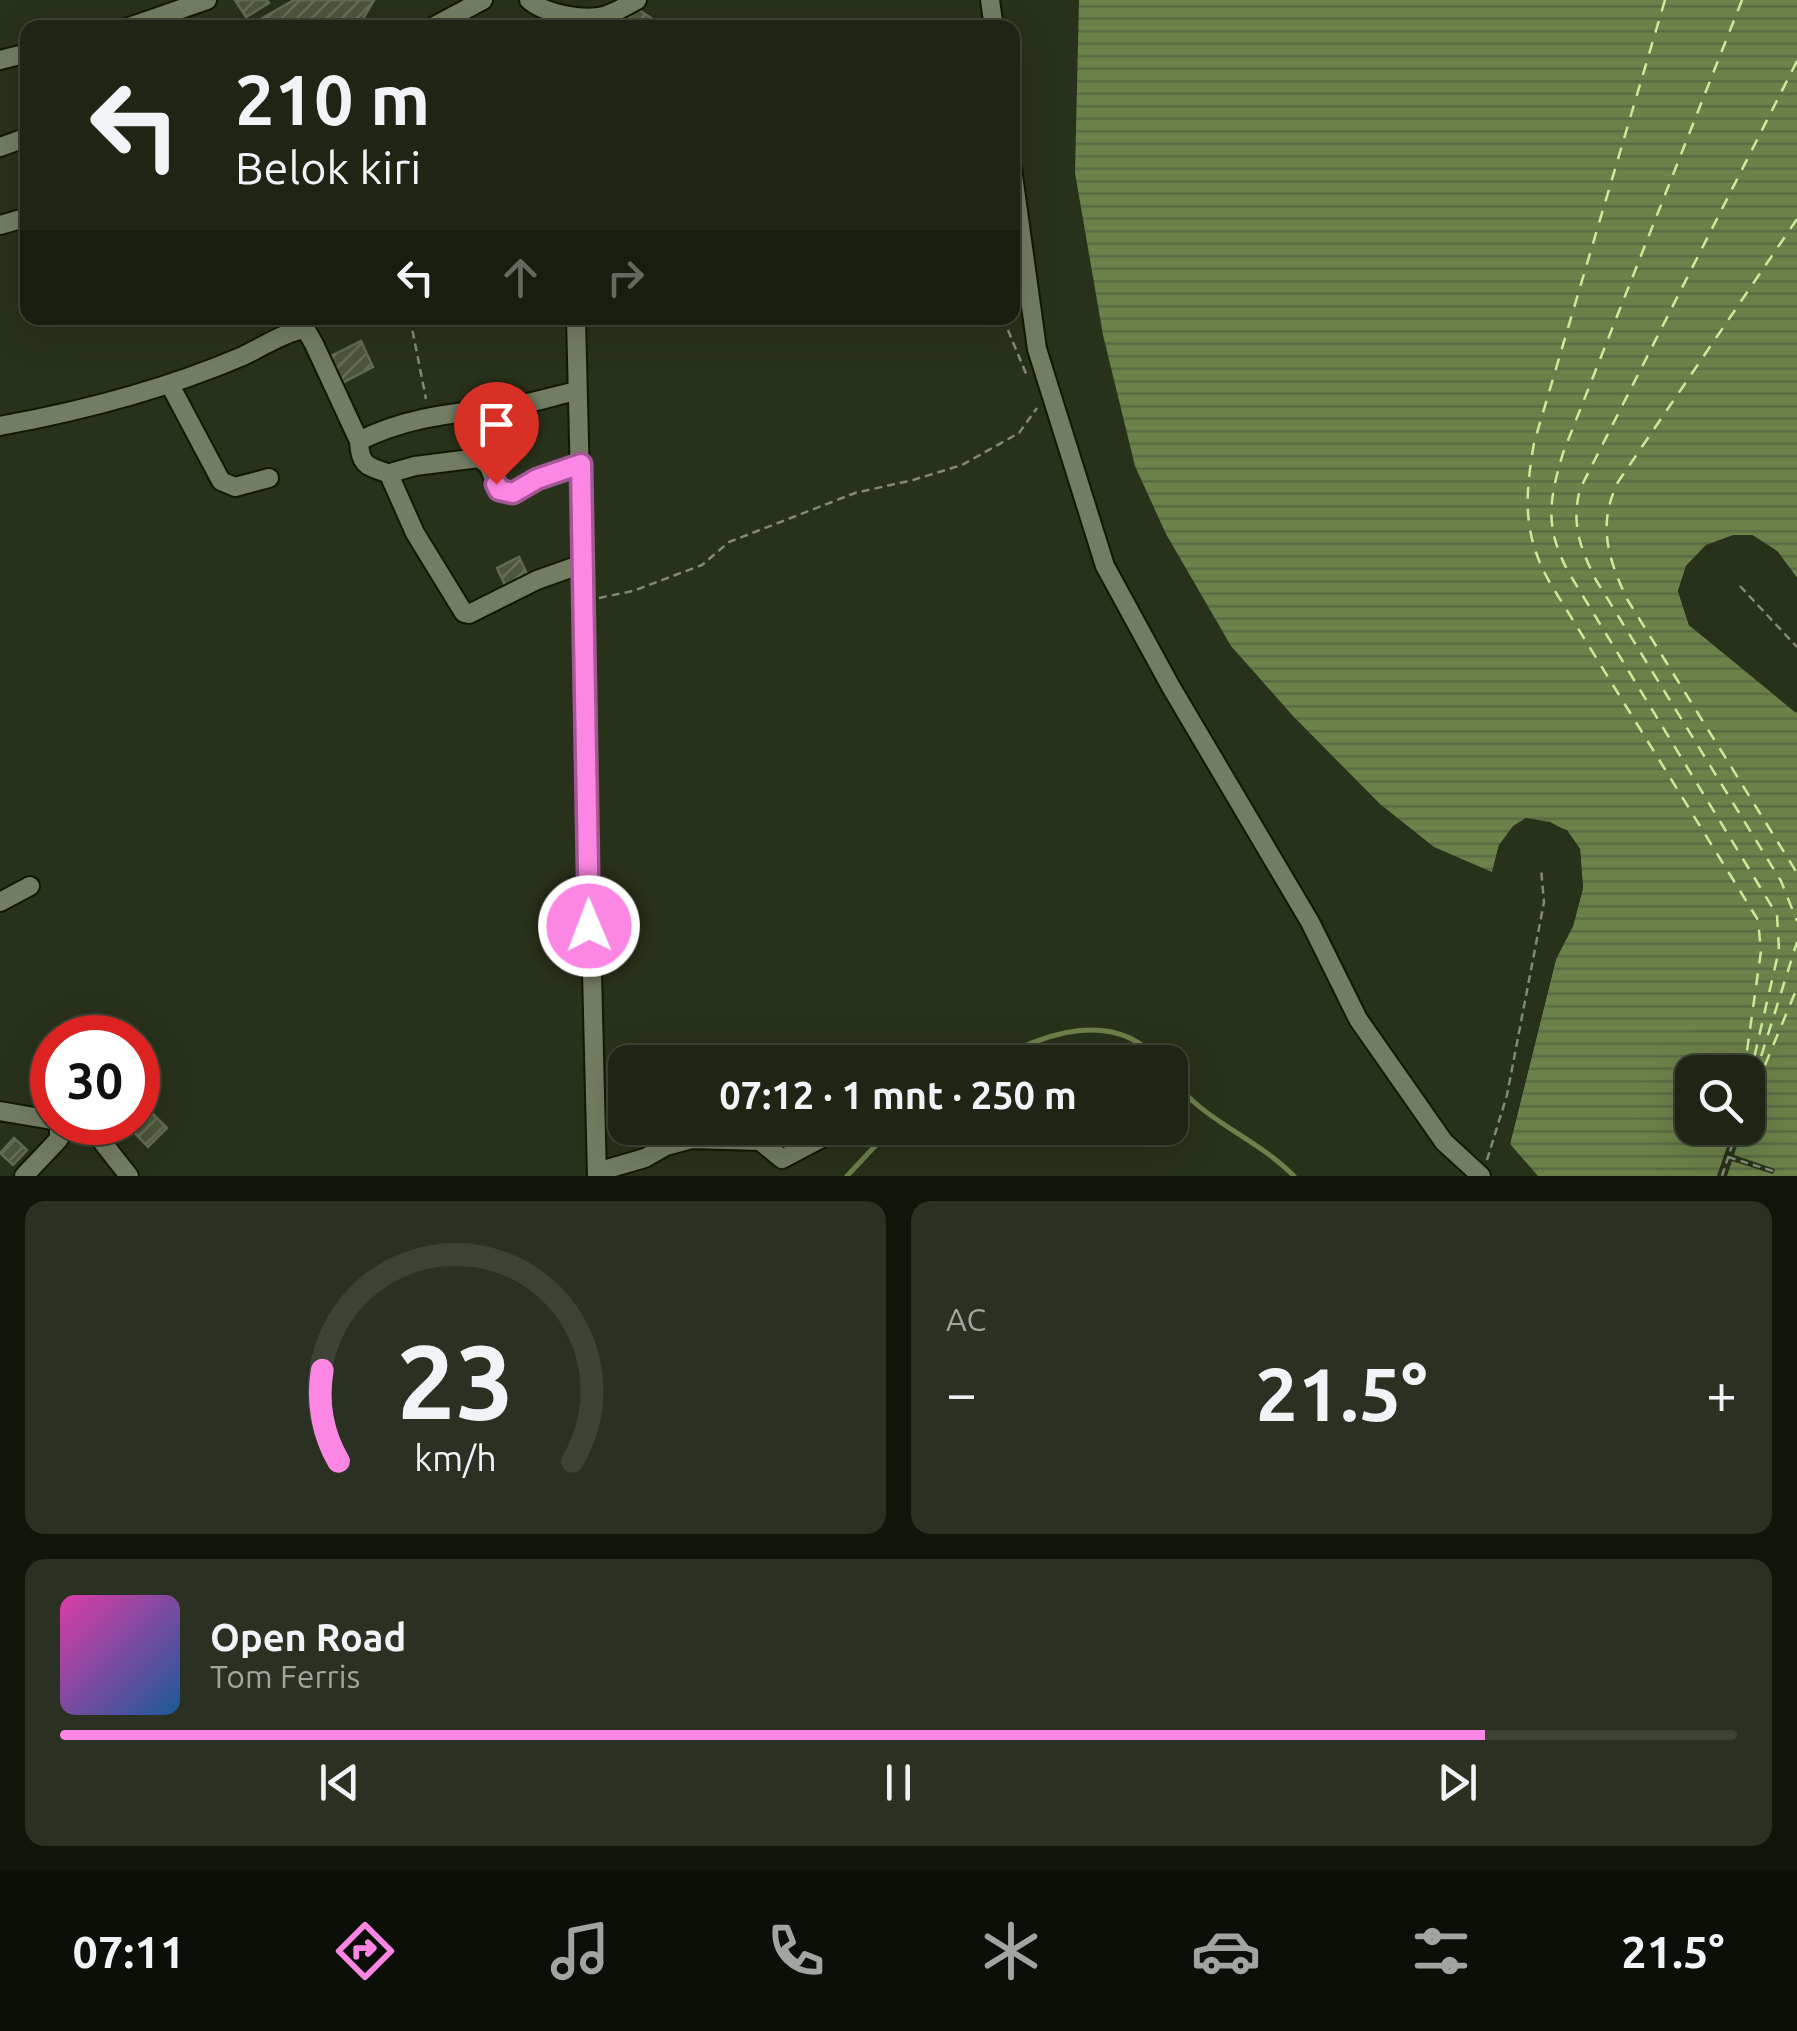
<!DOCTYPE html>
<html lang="id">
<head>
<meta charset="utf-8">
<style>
  body { margin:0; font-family:Ubuntu,sans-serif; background:#2b3122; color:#f1f3f6; height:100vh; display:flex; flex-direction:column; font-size:38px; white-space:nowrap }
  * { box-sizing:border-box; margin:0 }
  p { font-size:32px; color:#a1a5a0 }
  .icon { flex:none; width:55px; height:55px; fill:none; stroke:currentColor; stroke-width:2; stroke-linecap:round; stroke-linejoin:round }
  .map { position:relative; height:1176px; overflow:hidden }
  .details { display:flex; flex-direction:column; gap:25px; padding:25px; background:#10140b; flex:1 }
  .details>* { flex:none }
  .guide { position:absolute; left:20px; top:20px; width:1000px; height:305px; border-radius:20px; box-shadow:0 10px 40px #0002,0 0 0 2px #3c4234; background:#1e2514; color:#f1f3f6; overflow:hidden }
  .controls { position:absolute; left:1675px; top:1055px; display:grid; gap:20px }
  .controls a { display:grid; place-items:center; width:90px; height:90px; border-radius:20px; background:#1e2514; box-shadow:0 10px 40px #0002,0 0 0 2px #3c4234; font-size:50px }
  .speed { position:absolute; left:30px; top:1015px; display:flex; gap:20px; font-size:50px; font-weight:700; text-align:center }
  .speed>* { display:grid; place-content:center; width:130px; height:130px; border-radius:50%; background:#1e2514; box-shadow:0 10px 40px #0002,0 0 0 2px #3c4234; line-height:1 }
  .speed .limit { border:15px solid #d22; background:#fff; color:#111 }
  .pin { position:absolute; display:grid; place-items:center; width:85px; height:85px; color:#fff; margin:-102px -42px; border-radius:50% 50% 50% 0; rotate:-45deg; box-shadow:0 0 10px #0007 }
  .pin .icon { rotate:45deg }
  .me { position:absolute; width:110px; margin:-55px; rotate:359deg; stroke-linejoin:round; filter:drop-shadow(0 0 8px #0008) }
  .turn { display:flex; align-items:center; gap:35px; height:210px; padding:0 50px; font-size:45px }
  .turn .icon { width:130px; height:130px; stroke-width:2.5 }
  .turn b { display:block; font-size:70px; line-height:85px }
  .lanes { display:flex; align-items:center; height:95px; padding:0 50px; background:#0003; justify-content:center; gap:50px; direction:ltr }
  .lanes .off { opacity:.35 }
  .big { font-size:75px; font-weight:700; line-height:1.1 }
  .details .widget { flex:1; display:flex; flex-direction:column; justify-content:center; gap:15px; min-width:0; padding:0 35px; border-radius:20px; background:#2b3122 }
  .details .dial { align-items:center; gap:0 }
  .dial svg { height:260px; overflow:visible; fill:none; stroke:#3c4234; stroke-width:7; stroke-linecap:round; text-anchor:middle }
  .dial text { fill:#f1f3f6; stroke:none }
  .song { display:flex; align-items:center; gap:30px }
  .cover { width:120px; height:120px; border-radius:15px; background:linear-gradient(135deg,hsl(320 70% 55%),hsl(210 70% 35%)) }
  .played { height:10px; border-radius:5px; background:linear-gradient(90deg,#fc86e3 85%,#3c4234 85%) }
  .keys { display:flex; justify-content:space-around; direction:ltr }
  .heat { display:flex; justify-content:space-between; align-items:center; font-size:55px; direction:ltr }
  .details .tiles { flex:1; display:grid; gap:25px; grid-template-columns:1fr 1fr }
  .widget:last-child { grid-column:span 2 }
  .trip { position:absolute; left:608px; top:1045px; width:580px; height:100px; border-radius:20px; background:#1e2514; box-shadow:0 10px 40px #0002,0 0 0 2px #3c4234; font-weight:700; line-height:100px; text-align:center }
  .menu { display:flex; height:160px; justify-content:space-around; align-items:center; background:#0c0f08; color:#a1a5a0 }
  .menu .icon { width:70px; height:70px }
  .menu .current { color:#fc86e3 }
  .menu b { font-size:45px; color:#f1f3f6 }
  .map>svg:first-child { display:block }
  .water { fill:url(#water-rules); fill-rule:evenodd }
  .pier { fill:#28311a }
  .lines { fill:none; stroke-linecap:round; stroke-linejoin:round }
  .stream { stroke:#6c8149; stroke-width:5 }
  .ferry { stroke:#cbeb97; stroke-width:2.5; stroke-dasharray:12 10; stroke-linecap:butt }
  .building { fill:url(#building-hatch); stroke:#616b51; stroke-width:2.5 }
  .minor-casing { stroke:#111903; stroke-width:22 }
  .path { stroke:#828977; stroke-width:2.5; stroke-dasharray:8 5; stroke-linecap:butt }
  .minor { stroke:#727d62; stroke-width:18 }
  .route-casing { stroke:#a45794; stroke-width:25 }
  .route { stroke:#fc86e3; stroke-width:18 }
</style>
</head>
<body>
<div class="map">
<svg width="1797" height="1176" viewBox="0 0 1797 1176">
  <defs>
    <pattern id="water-rules" width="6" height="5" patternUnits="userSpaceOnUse" patternTransform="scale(2.5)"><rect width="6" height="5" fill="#6c8149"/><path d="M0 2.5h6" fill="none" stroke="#5c6a44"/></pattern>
    <pattern id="building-hatch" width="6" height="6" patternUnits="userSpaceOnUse" patternTransform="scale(2.5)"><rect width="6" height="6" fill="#4c563c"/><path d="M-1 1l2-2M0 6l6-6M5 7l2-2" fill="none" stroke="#656d57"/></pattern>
  </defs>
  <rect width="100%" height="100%" fill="#28311a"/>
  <path class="water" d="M1079 0H1797V578L1777 551 1752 535 1706 545 1686 566 1678 591 1689 625 1797 712V1176H1538L1510 1144 1556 959 1573 926 1583 888 1580 849 1567 830 1526 818 1499 845 1492 872 1434 847 1380 804 1293 716 1231 646 1166 534 1135 466 1103 335 1075 173ZM1692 1072H1748V1128H1692Z"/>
  <path class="pier" d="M1733 535H1752L1777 551 1797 578V583L1774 555 1751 540H1733L1709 549 1690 569 1683 591 1694 622 1797 707 1796 713 1689 625 1678 591 1686 566 1706 545Z
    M1526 818 1550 822 1567 831 1580 849 1583 888 1573 926 1556 959 1510 1144 1506 1140 1552 958 1569 924 1578 887 1575 851 1564 834 1549 827 1527 823 1516 830 1503 848 1494 877 1492 872 1499 845 1513 826Z
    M1731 1135 1740 1137 1734 1155 1775 1169 1773 1174 1732 1161 1727 1176H1717Z"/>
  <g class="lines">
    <path class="stream" d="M995 1062C1045 1031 1117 1009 1160 1062
      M1170 1076C1202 1121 1256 1137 1294 1176
      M847 1176 878 1143 907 1128"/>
    <path class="ferry" d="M1665 0 1534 443C1525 497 1522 533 1550 583L1758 920 1761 951 1744 1072
      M1742 0 1563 453C1549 501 1544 527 1569 573L1777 915 1779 950 1748 1084
      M1797 61 1580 489C1571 524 1580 548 1596 580L1781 881 1797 921
      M1797 219 1618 482C1597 525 1608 558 1627 599L1797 873
      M1748 1098 1797 942
      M1748 1106 1797 988
      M1735 1136 1739 1128"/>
  </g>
  <path class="building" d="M235 0H267L269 3 246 17Z
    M294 0H374L363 19 365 28H245Z
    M636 8 663 26 662 28H622Z
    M361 341 373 367 338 385 325 359Z
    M519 557 528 576 506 587 497 568Z
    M150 1111 167 1128 148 1147 131 1129Z
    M14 1138 27 1150 13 1165 0 1153Z"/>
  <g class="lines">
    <g class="minor-casing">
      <path id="minor" d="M529 0C543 13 579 20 599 17 612 15 626 6 637 0
        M990 0 994 28
        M126 28 207 0
        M431 28 483 0
        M0 60 28 53
        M0 147 28 137
        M1012 168 1037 349 1105 566 1171 687 1310 922 1358 1019 1444 1142 1481 1176
        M0 225 28 217
        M576 318 597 1176
        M170 385 221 481 235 487 269 478
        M0 426C82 411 166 389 243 356 258 349 292 328 306 330L314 344 359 441
        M581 464 537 479 513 493 499 490 488 465 479 458 415 466 394 472 391 479 415 533 464 613 469 614 537 580 582 564
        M392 475C369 466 360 468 359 441 410 415 461 413 517 405 537 402 557 395 577 391
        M0 902 30 886
        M0 1111 52 1120
        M61 1122 93 1130 129 1176
        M597 1172 645 1158 666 1146 692 1139 760 1141 782 1159 841 1128
        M24 1176 59 1139V1122"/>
    </g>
    <path class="path" d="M410 318 426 399
      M1003 318 1027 376
      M1740 586 1797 647
      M599 598 633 591 702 565 729 542 855 493 913 480 962 465 1019 433 1037 408
      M1728 1157 1773 1171
      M1487 1160 1507 1095 1544 902 1541 868
      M1722 1176 1735 1136"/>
    <use href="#minor" class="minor"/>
  </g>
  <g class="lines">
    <g class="route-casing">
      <path id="route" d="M496 484 499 490 513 493 537 479 581 464 589 926"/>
    </g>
    <use href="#route" class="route"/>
  </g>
</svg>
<div class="controls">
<a><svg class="icon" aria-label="search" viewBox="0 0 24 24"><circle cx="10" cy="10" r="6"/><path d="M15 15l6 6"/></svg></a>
</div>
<div class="speed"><div class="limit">30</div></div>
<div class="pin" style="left:496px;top:484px;background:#d93025"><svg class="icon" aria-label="arrive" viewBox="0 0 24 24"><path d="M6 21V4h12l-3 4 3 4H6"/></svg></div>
<svg class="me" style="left:589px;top:926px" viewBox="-20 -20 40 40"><circle r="17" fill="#fc86e3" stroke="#fff" stroke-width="3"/><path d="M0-11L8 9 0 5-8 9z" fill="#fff"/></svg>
<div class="trip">07:12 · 1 mnt · 250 m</div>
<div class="guide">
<div class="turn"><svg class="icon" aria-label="left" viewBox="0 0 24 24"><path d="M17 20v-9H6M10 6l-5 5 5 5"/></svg><div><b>210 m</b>Belok kiri</div></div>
<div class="lanes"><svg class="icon" aria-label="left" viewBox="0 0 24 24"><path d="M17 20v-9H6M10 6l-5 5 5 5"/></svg><svg class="icon off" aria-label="ahead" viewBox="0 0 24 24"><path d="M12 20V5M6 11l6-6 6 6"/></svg><svg class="icon off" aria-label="right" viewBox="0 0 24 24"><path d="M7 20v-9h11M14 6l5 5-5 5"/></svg></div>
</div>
</div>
<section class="details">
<div class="tiles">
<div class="widget dial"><svg viewBox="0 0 100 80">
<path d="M14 69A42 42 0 1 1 86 69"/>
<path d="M14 69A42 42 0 0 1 9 41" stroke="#fc86e3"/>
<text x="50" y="56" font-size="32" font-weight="700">23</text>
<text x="50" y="72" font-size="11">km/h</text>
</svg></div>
<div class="widget"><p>AC</p>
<div class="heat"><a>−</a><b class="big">21.5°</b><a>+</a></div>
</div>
<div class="widget">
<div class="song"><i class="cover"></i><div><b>Open Road</b><p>Tom Ferris</p></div></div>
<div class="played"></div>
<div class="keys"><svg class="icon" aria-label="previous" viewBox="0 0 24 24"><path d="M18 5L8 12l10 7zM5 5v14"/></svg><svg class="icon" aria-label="pause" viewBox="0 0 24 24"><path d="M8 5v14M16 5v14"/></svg><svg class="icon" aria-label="next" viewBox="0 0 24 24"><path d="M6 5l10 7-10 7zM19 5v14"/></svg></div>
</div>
</div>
</section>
<nav class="menu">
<b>07:11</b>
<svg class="icon current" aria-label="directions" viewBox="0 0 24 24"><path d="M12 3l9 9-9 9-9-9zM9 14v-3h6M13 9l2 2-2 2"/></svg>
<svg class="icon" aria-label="music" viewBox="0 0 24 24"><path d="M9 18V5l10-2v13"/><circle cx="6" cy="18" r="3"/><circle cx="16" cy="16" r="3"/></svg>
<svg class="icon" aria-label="phone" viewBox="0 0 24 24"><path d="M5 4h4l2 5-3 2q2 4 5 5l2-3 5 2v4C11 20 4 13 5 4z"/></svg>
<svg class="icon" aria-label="climate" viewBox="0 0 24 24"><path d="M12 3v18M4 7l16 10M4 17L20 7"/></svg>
<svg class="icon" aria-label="car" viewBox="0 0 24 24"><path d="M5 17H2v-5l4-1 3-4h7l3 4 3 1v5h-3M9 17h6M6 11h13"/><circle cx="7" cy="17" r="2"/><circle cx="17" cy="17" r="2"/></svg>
<svg class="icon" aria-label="filters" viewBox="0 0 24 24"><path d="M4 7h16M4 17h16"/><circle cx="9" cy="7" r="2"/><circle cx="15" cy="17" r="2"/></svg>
<b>21.5°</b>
</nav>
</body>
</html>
